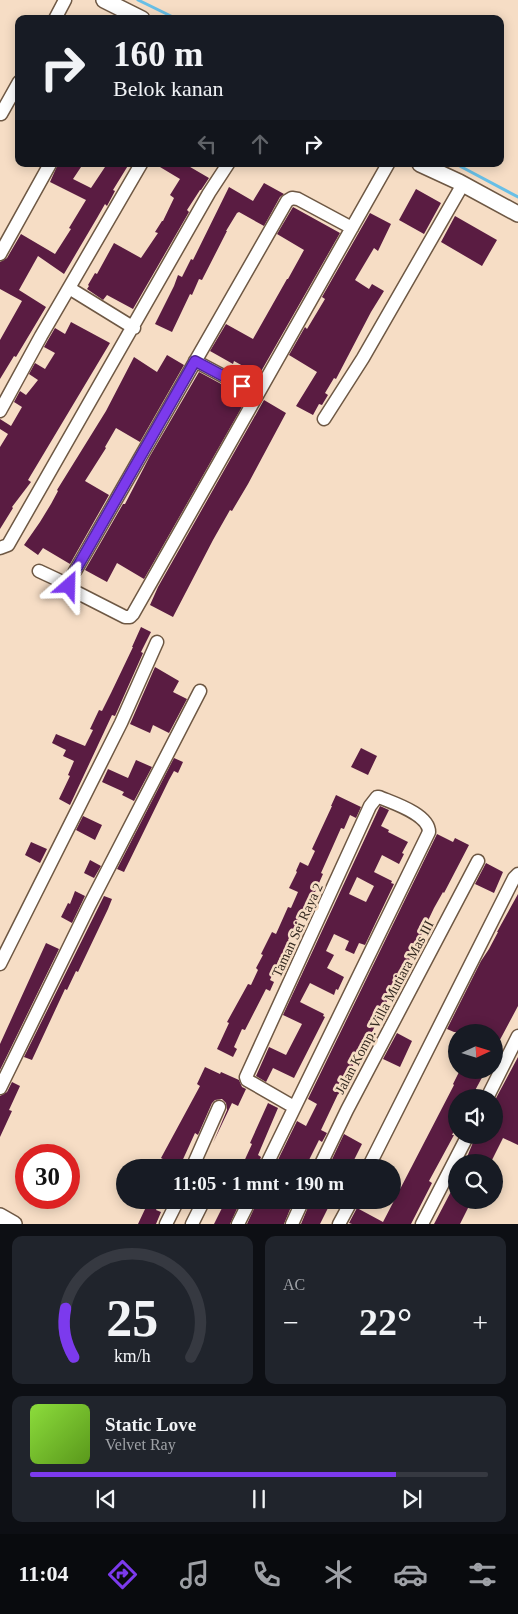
<!DOCTYPE html>
<html lang="id">
<head>
<meta charset="utf-8">
<style>
  body { margin:0; font-family:Georgia,serif; background:#20242c; color:#f1f3f6; height:100vh; display:flex; flex-direction:column; font-size:19px; white-space:nowrap }
  * { box-sizing:border-box; margin:0 }
  p { font-size:16px; color:#9ea1a6 }
  .icon { flex:none; width:28px; height:28px; fill:none; stroke:currentColor; stroke-width:2; stroke-linecap:round; stroke-linejoin:round }
  .map { position:relative; height:1224px; overflow:hidden }
  .details { display:flex; flex-direction:column; gap:12px; padding:12px; background:#0d0f14; flex:1 }
  .details>* { flex:none }
  .top-card { position:absolute; left:15px; top:15px; width:489px; height:152px; border-radius:10px; box-shadow:0 2px 12px #0003; background:#171b24; color:#f1f3f6; overflow:hidden }
  .needle { width:32px; rotate:86deg }
  .buttons { position:absolute; left:448px; top:1024px; display:grid; gap:10px }
  .buttons a { display:grid; place-items:center; width:55px; height:55px; border-radius:50%; background:#171b24; box-shadow:0 2px 12px #0003; font-size:25px }
  .speed { position:absolute; left:15px; top:1144px; display:flex; gap:10px; font-size:25px; font-weight:700; text-align:center }
  .speed>* { display:grid; place-content:center; width:65px; height:65px; border-radius:50%; background:#171b24; box-shadow:0 2px 12px #0003; line-height:1 }
  .speed .limit { border:8px solid #d22; background:#fff; color:#111 }
  .pin { position:absolute; display:grid; place-items:center; width:42px; height:42px; color:#fff; margin:-21px; border-radius:10px; box-shadow:0 2px 8px #0006 }
  .me { position:absolute; width:55px; margin:-28px; rotate:25deg; stroke-linejoin:round; filter:drop-shadow(0 0 4px #0008) }
  .turn { display:flex; align-items:center; gap:18px; height:105px; padding:0 15px; font-size:22px }
  .turn .icon { width:65px; height:65px; stroke-width:2.5 }
  .turn b { display:block; font-size:35px; line-height:42px }
  .lanes { display:flex; align-items:center; height:48px; padding:0 15px; background:#0003; justify-content:center; gap:25px; direction:ltr }
  .lanes .off { opacity:.35 }
  .big { font-size:38px; font-weight:800; line-height:1.1 }
  .details .widget { flex:1; display:flex; flex-direction:column; justify-content:center; gap:8px; min-width:0; padding:0 18px; border-radius:10px; background:#20242c }
  .details .dial { align-items:center; gap:0 }
  .dial svg { height:130px; overflow:visible; fill:none; stroke:#363941; stroke-width:7; stroke-linecap:round; text-anchor:middle }
  .dial text { fill:#f1f3f6; stroke:none }
  .song { display:flex; align-items:center; gap:15px }
  .cover { width:60px; height:60px; border-radius:8px; background:linear-gradient(135deg,hsl(90 70% 55%),hsl(90 70% 35%)) }
  .played { height:5px; border-radius:2px; background:linear-gradient(90deg,#7c3aed 80%,#363941 80%) }
  .keys { display:flex; justify-content:space-around; direction:ltr }
  .heat { display:flex; justify-content:space-between; align-items:center; font-size:28px; direction:ltr }
  .details .tiles { flex:1; display:grid; gap:12px; grid-template-columns:1fr 1fr }
  .widget:last-child { grid-column:span 2 }
  .trip { position:absolute; left:116px; top:1159px; width:285px; height:50px; border-radius:25px; background:#171b24; box-shadow:0 2px 12px #0003; font-weight:800; line-height:50px; text-align:center }
  .tab-bar { display:flex; height:80px; justify-content:space-around; align-items:center; background:#090b0e; color:#9ea1a6 }
  .tab-bar .icon { width:35px; height:35px }
  .tab-bar .on { color:#7c3aed }
  .tab-bar b { font-size:22px; color:#f1f3f6 }
  .map>svg:first-child { display:block }
  .lines { fill:none; stroke-linecap:round; stroke-linejoin:round }
  .stream { stroke:#68bfe6; stroke-width:3 }
  .building { fill:#5a1c42; fill-rule:evenodd }
  .minor-casing { stroke:#6e5844; stroke-width:15 }
  .tertiary-casing { stroke:#6e5844; stroke-width:18 }
  .minor { stroke:#fff; stroke-width:12 }
  .tertiary { stroke:#fff; stroke-width:15 }
  .route-casing { stroke:#51269a; stroke-width:12 }
  .route { stroke:#7c3aed; stroke-width:9 }
  .labels { text-anchor:middle; stroke-width:5; stroke-linejoin:round; paint-order:stroke }
  .street-label { font-size:14px; fill:#332920; stroke:#f6ddc5 }
</style>
</head>
<body>
<div class="map">
<svg width="518" height="1224" viewBox="0 0 518 1224">
  <rect width="100%" height="100%" fill="#f6ddc5"/>
  <g class="lines">
    <path class="stream" d="M138 0 177 19
      M456 164 518 197"/>
  </g>
  <path class="building" d="M58 164H83L73 179 91 188 107 164H129L113 190 115 191 107 206 105 204 97 218 64 274 38 256 19 290 46 307 16 357 14 356 0 379V340L22 301 0 289V262L7 258 21 234 55 254 71 229 69 228 86 200 50 182Z
    M155 164H185L209 178 201 190H200L187 210 189 212 133 309 107 295 103 300 87 289 89 286 88 285 95 273 97 274 114 243 141 258 158 233 155 232 162 221H163L174 198 170 195 180 179Z
    M264 183 284 194 280 197 264 226 239 212 237 213 226 231H227L202 280 199 279 192 295 190 294 172 332 155 324 174 286 178 275 182 277 191 259 193 260 229 187 253 201Z
    M416 189 441 203 424 234 399 220Z
    M293 207 340 233 259 375 234 361 233 364 210 351 226 324 253 339 287 279H288L304 250 277 234Z
    M370 213 391 224 378 251 374 248 355 280 369 289 372 284 384 291 371 312 336 379 334 378 325 393 328 395 322 405 319 404 313 415 296 406 317 372 289 355 305 327 307 329 325 299 322 297Z
    M455 216 497 240 482 266 441 242Z
    M71 322 110 343 28 480 31 482 12 507 13 508 0 529V447L8 434 0 429V419L11 426 22 407 14 402 20 391 26 395 38 380 29 374 35 363 45 369 55 353 44 347 48 340 55 328 65 334Z
    M167 355 184 365 140 442 116 428 105 447 106 448 85 481 109 495 70 564 43 548 38 555 24 545 40 522 51 504 58 491 57 490 106 411 134 357 157 372Z
    M199 372 247 398 144 579 117 563 107 582 85 570 123 504H125L150 456Z
    M264 400 286 413 248 484 232 511 230 510 213 540 173 617 150 605 158 587Z
    M141 627 151 632 141 652 143 653 115 716 112 715 70 805 59 799 70 776 68 775 74 761 63 756 66 750 52 743 56 734 85 746 93 730 90 729 99 710 102 711 111 693 133 647H132Z
    M155 667 179 681 173 692 187 699 169 733 153 725 150 733 130 724Z
    M361 748 377 756 368 775 351 767Z
    M174 758 183 762 178 773 174 771 169 780 124 872 117 869Z
    M136 760 152 767 134 801 122 795 124 792 102 782 108 769 128 778Z
    M336 795 361 807 356 818 350 815 344 829 341 828 321 873 323 874 312 899 310 898 298 921H297L288 940 289 941 276 966 270 980 274 982 270 991 266 989 245 1030 242 1029 234 1047 237 1049 233 1057 217 1049 229 1023 227 1022 248 984 251 985 258 970 256 968 263 955 261 954 272 932 276 934 288 907 291 908 298 892 289 888 297 872 296 871 300 862 308 866 315 851 312 849 332 806H331Z
    M380 806 389 810 381 826 389 830 388 832 408 842 402 853 404 854 399 864 382 855 374 872 392 881 391 883 394 884 365 945 359 943 354 954 345 950 349 941 334 934 326 951 334 955 327 968 344 977 338 990 336 989 334 995 310 983 300 1002 324 1014 323 1016 325 1017 294 1078 273 1068 266 1082 256 1076 269 1047 286 1055 302 1024 283 1015ZM357 877 374 886 366 902 349 894Z
    M83 816 102 825 95 840 76 830Z
    M437 834 453 842 455 838 469 845 444 893 443 892 434 908 402 975 400 974 362 1053 359 1051 341 1095 338 1094 321 1130 327 1133 322 1142 319 1140 305 1168H274L297 1121 306 1126 317 1104 308 1099Z
    M31 842 47 849 40 863 25 855Z
    M90 860 101 866 94 878 84 873Z
    M486 863 503 872 494 893 475 884Z
    M75 891 85 896 72 923 61 917 68 903 70 904Z
    M518 894V1006L494 1051V1032H454L447 1029 481 961 489 949 498 932H497Z
    M104 896 112 899 108 909 78 972 76 971 67 990 65 989 32 1060 24 1057Z
    M46 943 59 949 0 1070V1044Z
    M397 1033 412 1041 400 1067 383 1059Z
    M518 1057V1145L503 1138 491 1162H465L476 1135H494V1102Z
    M205 1067 220 1074 221 1072 239 1080 242 1087 246 1089 238 1106 232 1103 213 1143 227 1110 226 1103 222 1099 215 1100 212 1103 198 1135 195 1133 179 1168H166L168 1162 161 1158 200 1086 197 1084Z
    M460 1070H486L471 1098H456V1127L452 1135H454L429 1181 432 1183 411 1224H352L349 1223 357 1208 383 1222 454 1085 453 1084Z
    M12 1082 20 1086 9 1110 12 1111 0 1137V1096L7 1092Z
    M268 1103 278 1108 258 1155 261 1157 257 1168H241L252 1144 250 1143Z
    M344 1134 362 1144 350 1168H328Z
    M456 1182V1200H472L460 1224H434Z
    M132 1200H161L156 1210 161 1212 156 1224H138L146 1207Z
    M226 1200H241L230 1224H214Z
    M258 1200H288L293 1202 284 1224H247Z
    M311 1200H332L320 1224H301Z"/>
  <g class="lines">
    <g class="minor-casing">
      <path id="minor" d="M55 19 65 0
        M1 114 19 82
        M352 228 298 199 292 198 287 201 70 580 69 585 72 590 125 617H130L133 614C218 464 304 314 388 164
        M0 254 50 164
        M69 288 134 328
        M195 361 257 394
        M0 411 41 336 141 164
        M324 419 363 358 463 184
        M0 548 8 545 209 193 228 164
        M39 571 69 585
        M0 964 121 723 157 642
        M0 1088 89 906 200 691
        M487 1098 518 1036
        M192 1168 219 1107
        M265 1168 429 832C429 814 393 803 379 797H377L370 806 246 1077 247 1080 294 1107
        M319 1168 347 1110 478 861
        M368 1168 514 878 518 874
        M166 1224 178 1200
        M192 1224 204 1200
        M238 1224 250 1200
        M292 1224 303 1200
        M339 1224 352 1200
        M422 1224 468 1135"/>
    </g>
    <g class="tertiary-casing">
      <path id="tertiary" d="M104 0 142 19
        M420 164 459 182 518 214
        M0 1216 14 1224"/>
    </g>
    <use href="#minor" class="minor"/>
    <use href="#tertiary" class="tertiary"/>
  </g>
  <g class="lines">
    <g class="route-casing">
      <path id="route" d="M69 586 70 580 195 361 242 386"/>
    </g>
    <use href="#route" class="route"/>
  </g>
  <g class="labels">
    <g class="street-label">
      <text transform="translate(297 930) rotate(-65)" y="5">Taman Sei Raya 2</text>
      <text transform="translate(384 1007) rotate(-62)" y="5">Jalan Komp. Villa Mutiara Mas III</text>
    </g>
  </g>
</svg>
<div class="buttons">
<a><svg class="needle" viewBox="-14 -14 28 28"><path d="M0-13l5 13h-10z" fill="#e53935"/><path d="M0 13l5-13h-10z" fill="#9ea1a6"/></svg></a>
<a><svg class="icon" aria-label="sound" viewBox="0 0 24 24"><path d="M4 9h4l5-4v14l-5-4H4zM17 9q2 3 0 6"/></svg></a>
<a><svg class="icon" aria-label="search" viewBox="0 0 24 24"><circle cx="10" cy="10" r="6"/><path d="M15 15l6 6"/></svg></a>
</div>
<div class="speed"><div class="limit">30</div></div>
<div class="pin" style="left:242px;top:386px;background:#d93025"><svg class="icon" aria-label="arrive" viewBox="0 0 24 24"><path d="M6 21V4h12l-3 4 3 4H6"/></svg></div>
<svg class="me" style="left:69px;top:586px" viewBox="-20 -20 40 40"><path d="M0-17L14 15 0 8-14 15z" fill="#7c3aed" stroke="#fff" stroke-width="4"/></svg>
<div class="trip">11:05 · 1 mnt · 190 m</div>
<div class="top-card">
<div class="turn"><svg class="icon" aria-label="right" viewBox="0 0 24 24"><path d="M7 20v-9h11M14 6l5 5-5 5"/></svg><div><b>160 m</b>Belok kanan</div></div>
<div class="lanes"><svg class="icon off" aria-label="left" viewBox="0 0 24 24"><path d="M17 20v-9H6M10 6l-5 5 5 5"/></svg><svg class="icon off" aria-label="ahead" viewBox="0 0 24 24"><path d="M12 20V5M6 11l6-6 6 6"/></svg><svg class="icon" aria-label="right" viewBox="0 0 24 24"><path d="M7 20v-9h11M14 6l5 5-5 5"/></svg></div>
</div>
</div>
<section class="details">
<div class="tiles">
<div class="widget dial"><svg viewBox="0 0 100 80">
<path d="M14 69A42 42 0 1 1 86 69"/>
<path d="M14 69A42 42 0 0 1 9 39" stroke="#7c3aed"/>
<text x="50" y="56" font-size="32" font-weight="700">25</text>
<text x="50" y="72" font-size="11">km/h</text>
</svg></div>
<div class="widget"><p>AC</p>
<div class="heat"><a>−</a><b class="big">22°</b><a>+</a></div>
</div>
<div class="widget">
<div class="song"><i class="cover"></i><div><b>Static Love</b><p>Velvet Ray</p></div></div>
<div class="played"></div>
<div class="keys"><svg class="icon" aria-label="previous" viewBox="0 0 24 24"><path d="M18 5L8 12l10 7zM5 5v14"/></svg><svg class="icon" aria-label="pause" viewBox="0 0 24 24"><path d="M8 5v14M16 5v14"/></svg><svg class="icon" aria-label="next" viewBox="0 0 24 24"><path d="M6 5l10 7-10 7zM19 5v14"/></svg></div>
</div>
</div>
</section>
<nav class="tab-bar">
<b>11:04</b>
<svg class="icon on" aria-label="directions" viewBox="0 0 24 24"><path d="M12 3l9 9-9 9-9-9zM9 14v-3h6M13 9l2 2-2 2"/></svg>
<svg class="icon" aria-label="music" viewBox="0 0 24 24"><path d="M9 18V5l10-2v13"/><circle cx="6" cy="18" r="3"/><circle cx="16" cy="16" r="3"/></svg>
<svg class="icon" aria-label="phone" viewBox="0 0 24 24"><path d="M5 4h4l2 5-3 2q2 4 5 5l2-3 5 2v4C11 20 4 13 5 4z"/></svg>
<svg class="icon" aria-label="climate" viewBox="0 0 24 24"><path d="M12 3v18M4 7l16 10M4 17L20 7"/></svg>
<svg class="icon" aria-label="car" viewBox="0 0 24 24"><path d="M5 17H2v-5l4-1 3-4h7l3 4 3 1v5h-3M9 17h6M6 11h13"/><circle cx="7" cy="17" r="2"/><circle cx="17" cy="17" r="2"/></svg>
<svg class="icon" aria-label="filters" viewBox="0 0 24 24"><path d="M4 7h16M4 17h16"/><circle cx="9" cy="7" r="2"/><circle cx="15" cy="17" r="2"/></svg>
</nav>
</body>
</html>
